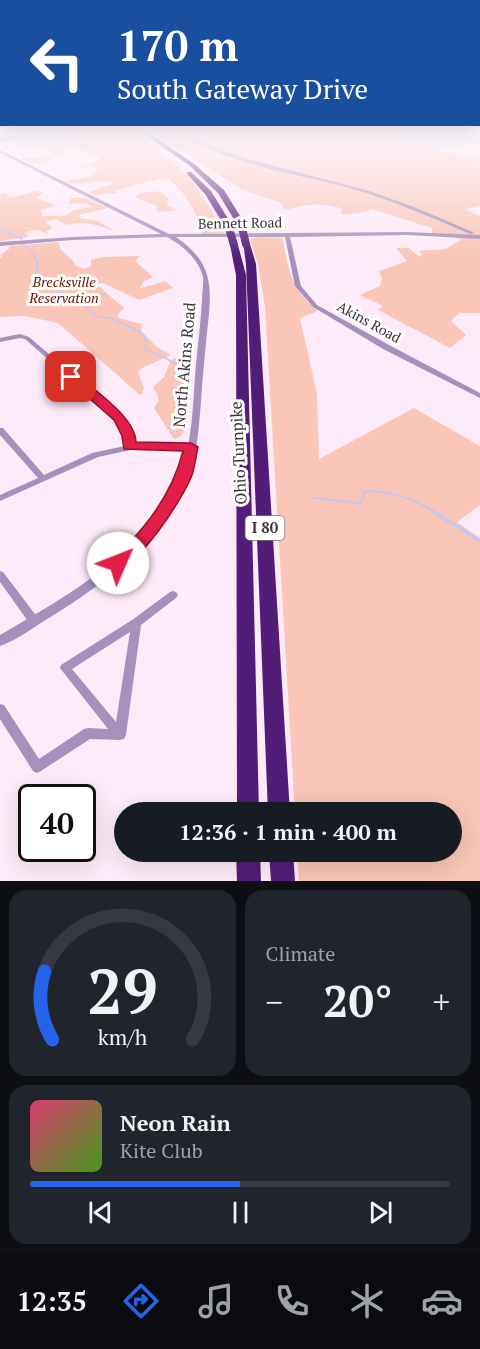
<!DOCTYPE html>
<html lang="en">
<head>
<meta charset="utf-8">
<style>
  body { margin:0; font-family:"PT Serif",serif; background:#20242c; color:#f1f3f6; height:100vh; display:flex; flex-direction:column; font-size:22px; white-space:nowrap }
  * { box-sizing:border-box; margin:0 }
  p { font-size:20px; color:#9ea1a6 }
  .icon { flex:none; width:33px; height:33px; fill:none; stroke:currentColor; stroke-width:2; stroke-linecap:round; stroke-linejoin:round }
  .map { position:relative; height:881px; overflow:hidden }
  .drawer { display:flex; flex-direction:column; gap:9px; padding:9px; background:#0d0f14; flex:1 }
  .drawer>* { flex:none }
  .top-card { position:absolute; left:0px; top:0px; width:480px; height:126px; box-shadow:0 6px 24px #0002; background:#1a4fa0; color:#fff; overflow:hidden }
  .speed { position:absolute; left:18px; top:784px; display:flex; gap:12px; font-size:30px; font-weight:700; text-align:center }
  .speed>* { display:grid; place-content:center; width:78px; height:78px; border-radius:50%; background:#171b24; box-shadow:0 6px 24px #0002; line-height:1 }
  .speed .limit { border:3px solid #111; border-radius:9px; background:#fff; color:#111 }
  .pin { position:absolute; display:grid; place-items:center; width:51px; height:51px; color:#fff; margin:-26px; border-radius:12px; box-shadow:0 3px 9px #0006 }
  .me { position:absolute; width:66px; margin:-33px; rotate:46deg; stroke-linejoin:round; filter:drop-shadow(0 0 4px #0008) }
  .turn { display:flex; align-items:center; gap:21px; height:126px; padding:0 18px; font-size:27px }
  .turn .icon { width:78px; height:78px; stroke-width:2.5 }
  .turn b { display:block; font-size:42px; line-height:51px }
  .big { font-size:45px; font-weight:700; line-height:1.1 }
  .drawer .tile { flex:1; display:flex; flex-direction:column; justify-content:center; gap:9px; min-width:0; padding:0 21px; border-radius:18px; background:#20242c }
  .drawer .dial { align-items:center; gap:0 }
  .dial svg { height:156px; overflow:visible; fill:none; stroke:#363941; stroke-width:7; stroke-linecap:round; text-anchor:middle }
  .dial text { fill:#f1f3f6; stroke:none }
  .song { display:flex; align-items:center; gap:18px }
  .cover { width:72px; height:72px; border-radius:9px; background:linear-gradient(135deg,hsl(340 70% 55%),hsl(100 70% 35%)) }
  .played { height:6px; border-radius:3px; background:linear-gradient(90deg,#2563eb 50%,#363941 50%) }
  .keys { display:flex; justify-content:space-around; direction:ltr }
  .heat { display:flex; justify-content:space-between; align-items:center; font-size:33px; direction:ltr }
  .drawer .tiles { flex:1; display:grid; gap:9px; grid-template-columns:1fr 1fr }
  .tile:last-child { grid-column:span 2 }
  .trip { position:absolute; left:114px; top:802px; width:348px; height:60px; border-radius:30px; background:#171b24; box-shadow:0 6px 24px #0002; font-weight:700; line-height:60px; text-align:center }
  .dock { display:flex; height:96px; justify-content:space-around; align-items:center; background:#090b0e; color:#9ea1a6 }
  .dock .icon { width:42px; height:42px }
  .dock .selected { color:#2563eb }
  .dock b { font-size:27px; color:#f1f3f6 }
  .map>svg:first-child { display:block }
  .green { fill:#f9c6b7 }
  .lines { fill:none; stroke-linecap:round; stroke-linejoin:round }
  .stream-far2 { stroke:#bfc8fa; stroke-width:1.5 }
  .stream-far1 { stroke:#bfc8fa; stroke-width:2 }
  .stream { stroke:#bfc8fa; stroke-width:3 }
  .minor { fill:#a691bd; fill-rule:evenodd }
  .tertiary { fill:#a691bd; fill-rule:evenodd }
  .primary { fill:#673f8c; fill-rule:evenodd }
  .motorway { fill:#521d79; fill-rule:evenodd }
  .motorway-bridge { stroke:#521d79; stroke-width:8 }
  .route { fill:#e11d48; stroke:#92132f; stroke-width:1.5 }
  .labels { text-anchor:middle; stroke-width:6; stroke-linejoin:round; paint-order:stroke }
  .far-street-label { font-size:14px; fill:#3c3339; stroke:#fff }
  .far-park-label { font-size:14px; font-style:italic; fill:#661400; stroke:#fff }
  .shield { fill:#fff; stroke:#767074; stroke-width:1.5 }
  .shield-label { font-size:15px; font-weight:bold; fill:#3c3339 }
  .street-label { font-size:16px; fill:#3c3339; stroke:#fff }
</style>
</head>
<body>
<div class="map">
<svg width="480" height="881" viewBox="0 0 480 881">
  <rect width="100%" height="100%" fill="#feebf9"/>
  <path class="green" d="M75 135C90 135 121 131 135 136 174 150 207 197 223 233L202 234C198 212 184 191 167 177L116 190 118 193 94 195 89 192 114 183C97 176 81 189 65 181L90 177 98 168 83 167 101 159 76 148 63 151 66 154 33 165 20 158 49 157 52 154 48 148 78 138Z
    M154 135H387L429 150 480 157V163L468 164 480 168V206L464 209 480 216V313H459L451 321 466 335 450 348 378 310 383 306 360 295 380 286 382 278 379 271 407 261 396 248H409L419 257 422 254 419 251 445 249 461 240 447 234 432 233V228L371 209C361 214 352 214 341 214L342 209C325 201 302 205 285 210L279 202 245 191Z
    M37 191 43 192 37 198 56 206 41 210 42 216H64L74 210 92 207 85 203 68 204 71 198H86L108 208 79 215 81 218 97 221 115 231C94 225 90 220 66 225L56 219 46 222 52 228 47 231 48 234 38 230 26 231 28 237 0 241V194L6 193 9 198Z
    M154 191 162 193 169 199 167 202 168 206 177 210 159 212 156 210 157 206 135 197 140 193Z
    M258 237 283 238C287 270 293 291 318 311L300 318 317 394 319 459 414 408 480 446V505L457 522 480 538V881H299L297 852H452V813H295L265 307 258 264 250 239Z
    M59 242 60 249 73 261 76 266 85 269 91 266V260L103 257 140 256 135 261 153 277 144 281 139 289 165 281 173 288 139 300 103 283 96 284 124 308 118 314V318L142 324 141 331 158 348 171 355 142 368 138 372 144 389 140 395 58 323 25 316 0 317V258L2 257 0 255 9 249V246Z
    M181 355H194L184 431 180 437 174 439 154 408C162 398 158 396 153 387L164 377 171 360Z"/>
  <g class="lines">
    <path class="stream-far2" d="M0 229 22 239
      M23 244 33 253 38 263 36 271 46 283 56 284 60 293 71 296 98 317 111 318 140 332 145 337 146 350 164 357 188 372"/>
    <path class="stream-far1" d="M314 498 361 503 364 492C384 488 416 500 433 511"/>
    <path class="stream" d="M431 510 480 541"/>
    <path class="minor" d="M20 334 29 337 122 416 133 436V446L191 445 195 447 191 449 131 450 98 457 0 501V495L38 478 0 435V428H3L44 475 92 453 125 446V436L116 419 25 339 20 338 0 342V338Z
      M0 571 3 572 38 618 39 621 38 624 34 625 30 624 0 582Z
      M173 591 176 592 178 595 176 598 141 625 126 735 124 739 120 740 90 739 41 771 37 773 33 771 0 719V704L4 705 39 759 84 729 88 728 108 729 60 668 61 665 132 620 170 592ZM130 632 116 722 72 669Z"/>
    <path class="tertiary" d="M184 135H189L207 144 248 159 369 191 414 207 475 233 470 234C431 217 391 200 350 188 296 173 231 166 184 135Z
      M452 135H458L480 141V143Z
      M0 150 169 234 408 232 480 235V239L408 235 290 237 301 286 317 305 389 345 480 393V398L383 349 313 307 295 286 285 237H176C220 267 210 297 206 343 204 363 202 383 201 402 199 424 198 445 192 466 170 537 105 584 44 621 30 630 15 641 0 646V635C53 604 109 573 149 525 164 508 176 487 183 466 194 431 193 391 197 354 199 336 201 318 202 300 202 292 204 284 203 277 199 259 182 245 167 237L72 240 0 246V242L72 237 161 234 0 153Z"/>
    <path class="primary" d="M19 135H29L0 142V138Z"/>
    <path class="motorway" d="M145 135H152L193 163 224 190 245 224 244 226H238L218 193 189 165Z
      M187 172H191L211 191 232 225 231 227H225L205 194 187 174Z
      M234 242 238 245 246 275 259 813H237L236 275 230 245Z
      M243 242 250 244 256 264 290 813H268L246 264Z
      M236 852H260L261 881H237Z
      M269 852H293L295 881H271Z"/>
    <path class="motorway-bridge" d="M241 224 246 244
      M228 225 234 245"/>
  </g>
  <linearGradient id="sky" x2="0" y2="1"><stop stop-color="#97bcef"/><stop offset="0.52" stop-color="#fff6fc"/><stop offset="1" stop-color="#fff6fc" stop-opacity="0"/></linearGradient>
  <rect width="480" height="258" fill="url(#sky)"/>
  <path class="route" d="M71 373 76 374C94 390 135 417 136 442L191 443 198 447C196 456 195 466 192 475 185 495 135 575 112 567L110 563C114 555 123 550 129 543 155 516 174 487 183 451L124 449 122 436 114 420 67 379V374Z"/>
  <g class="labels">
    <g class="far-street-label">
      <text transform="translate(240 223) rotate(-1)" y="5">Bennett Road</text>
      <text transform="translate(369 322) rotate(29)" y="5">Akins Road</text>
    </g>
    <g class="far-park-label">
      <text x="64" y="287">Brecksville<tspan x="64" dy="16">Reservation</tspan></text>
    </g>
    <rect class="shield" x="245.5" y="516" width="39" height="24" rx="4.5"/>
    <g class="shield-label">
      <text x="265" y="533">I 80</text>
    </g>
    <g class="street-label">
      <text transform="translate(184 365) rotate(-85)" y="6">North Akins Road</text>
      <text transform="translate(238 453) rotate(-93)" y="6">Ohio Turnpike</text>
    </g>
  </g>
</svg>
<div class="speed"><div class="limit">40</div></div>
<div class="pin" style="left:71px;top:377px;background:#d93025"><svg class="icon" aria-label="arrive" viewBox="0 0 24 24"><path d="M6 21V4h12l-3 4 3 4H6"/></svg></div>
<svg class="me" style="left:118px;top:563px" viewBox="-20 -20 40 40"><circle r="19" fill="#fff"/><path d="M0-13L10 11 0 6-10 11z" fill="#e11d48"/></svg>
<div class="trip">12:36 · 1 min · 400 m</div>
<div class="top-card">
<div class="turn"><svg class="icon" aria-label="left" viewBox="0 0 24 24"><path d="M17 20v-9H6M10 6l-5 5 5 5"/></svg><div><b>170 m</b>South Gateway Drive</div></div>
</div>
</div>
<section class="drawer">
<div class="tiles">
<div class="tile dial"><svg viewBox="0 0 100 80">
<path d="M14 69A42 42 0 1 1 86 69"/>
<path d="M14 69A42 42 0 0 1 10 34" stroke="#2563eb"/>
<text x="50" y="56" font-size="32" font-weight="700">29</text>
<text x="50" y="72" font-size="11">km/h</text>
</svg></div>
<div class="tile"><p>Climate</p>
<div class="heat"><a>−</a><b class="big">20°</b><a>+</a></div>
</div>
<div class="tile">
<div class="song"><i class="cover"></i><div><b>Neon Rain</b><p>Kite Club</p></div></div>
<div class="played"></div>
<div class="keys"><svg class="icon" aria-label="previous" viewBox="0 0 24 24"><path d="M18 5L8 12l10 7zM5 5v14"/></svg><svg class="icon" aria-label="pause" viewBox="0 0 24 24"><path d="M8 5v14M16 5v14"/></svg><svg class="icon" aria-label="next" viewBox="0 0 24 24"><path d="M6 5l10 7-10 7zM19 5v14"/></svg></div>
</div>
</div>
</section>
<nav class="dock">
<b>12:35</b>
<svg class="icon selected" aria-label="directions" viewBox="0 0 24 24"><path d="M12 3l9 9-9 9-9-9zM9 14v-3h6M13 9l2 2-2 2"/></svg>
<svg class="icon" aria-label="music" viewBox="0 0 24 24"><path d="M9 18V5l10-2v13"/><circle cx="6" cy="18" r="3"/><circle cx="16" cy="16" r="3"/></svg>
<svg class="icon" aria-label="phone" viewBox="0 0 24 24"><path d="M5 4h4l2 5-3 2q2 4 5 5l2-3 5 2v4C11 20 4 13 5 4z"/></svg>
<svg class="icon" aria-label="climate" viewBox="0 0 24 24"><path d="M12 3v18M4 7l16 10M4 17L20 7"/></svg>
<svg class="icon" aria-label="car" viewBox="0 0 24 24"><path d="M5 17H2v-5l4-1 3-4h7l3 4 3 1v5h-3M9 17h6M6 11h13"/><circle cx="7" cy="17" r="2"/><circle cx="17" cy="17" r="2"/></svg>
</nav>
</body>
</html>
